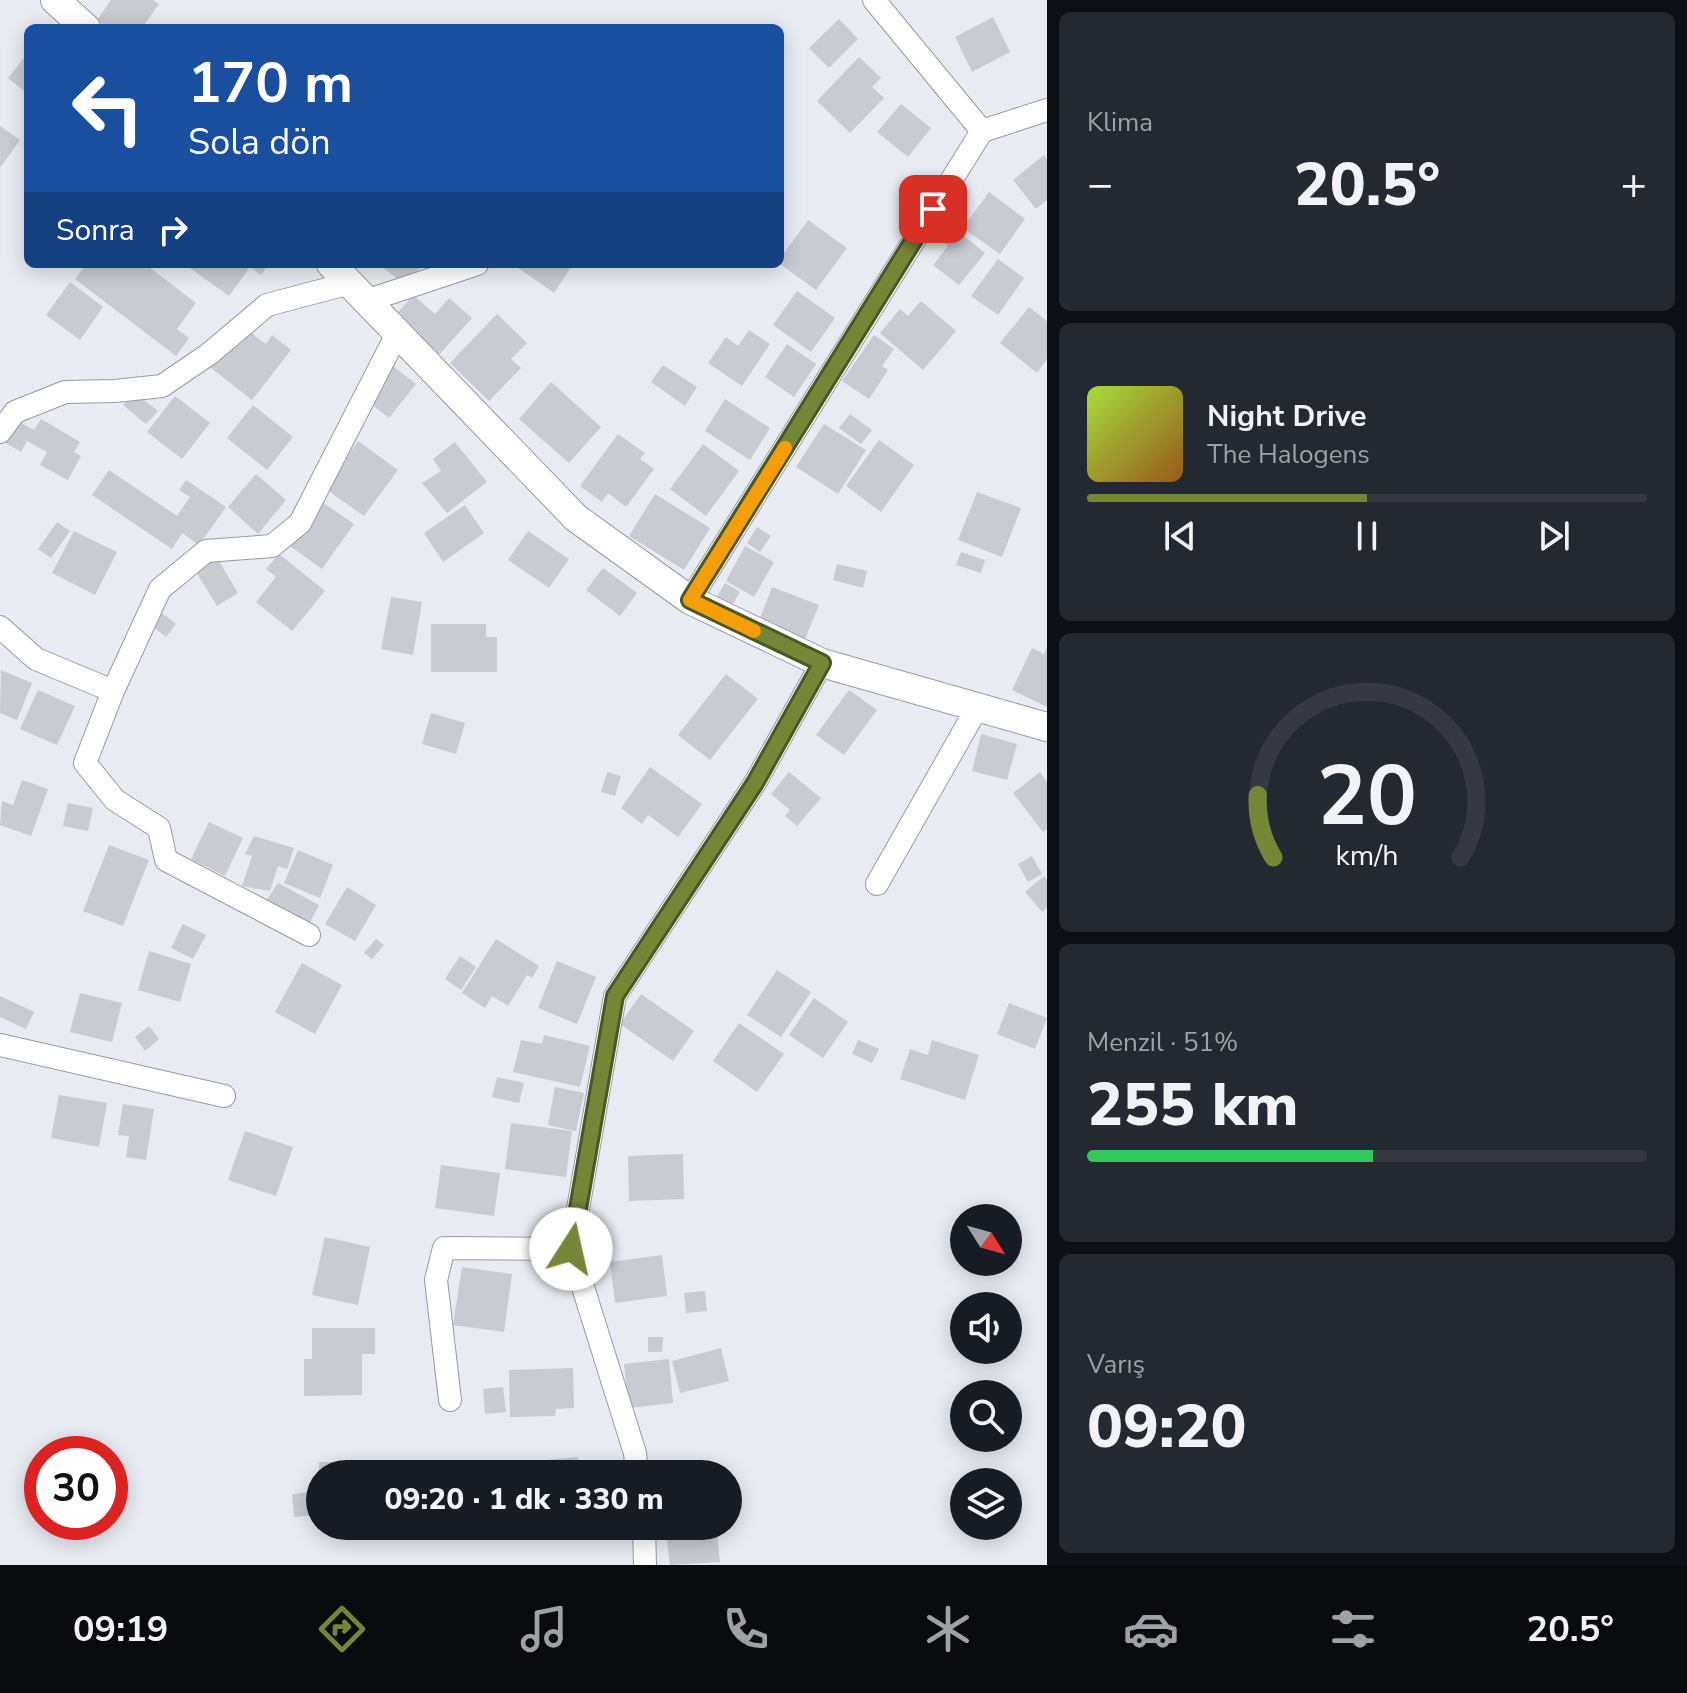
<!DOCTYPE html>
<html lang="tr">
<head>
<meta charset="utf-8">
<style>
  body { margin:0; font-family:"Nunito Sans",sans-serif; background:#242831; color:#f1f3f6; height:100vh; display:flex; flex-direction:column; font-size:30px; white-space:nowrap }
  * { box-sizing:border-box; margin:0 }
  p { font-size:26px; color:#9ea1a6 }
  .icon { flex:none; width:44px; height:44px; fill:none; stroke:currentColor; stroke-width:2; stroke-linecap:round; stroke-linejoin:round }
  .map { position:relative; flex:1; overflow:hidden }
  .sheet { display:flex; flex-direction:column; gap:12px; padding:12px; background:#0d0f14; width:640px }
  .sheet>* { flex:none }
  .guide { position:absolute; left:24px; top:24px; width:760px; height:244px; border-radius:12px; box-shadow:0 4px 20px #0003; background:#1a4fa0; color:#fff; overflow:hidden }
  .needle { width:52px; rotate:127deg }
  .buttons { position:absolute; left:950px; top:1204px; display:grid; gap:16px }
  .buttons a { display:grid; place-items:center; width:72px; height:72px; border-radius:50%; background:#171b24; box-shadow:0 4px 20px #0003; font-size:40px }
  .speed { position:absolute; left:24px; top:1436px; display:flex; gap:16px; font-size:40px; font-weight:700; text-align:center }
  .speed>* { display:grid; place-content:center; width:104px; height:104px; border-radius:50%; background:#171b24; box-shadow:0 4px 20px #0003; line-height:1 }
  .speed .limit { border:12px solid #d22; background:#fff; color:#111 }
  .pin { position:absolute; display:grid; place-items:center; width:68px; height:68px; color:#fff; margin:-34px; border-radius:16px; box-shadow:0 4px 12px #0006 }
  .me { position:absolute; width:88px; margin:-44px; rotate:10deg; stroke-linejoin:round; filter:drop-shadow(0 0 6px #0008) }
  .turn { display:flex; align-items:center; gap:28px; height:168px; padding:0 32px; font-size:36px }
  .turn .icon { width:104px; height:104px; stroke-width:2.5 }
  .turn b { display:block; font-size:56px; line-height:68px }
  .then { display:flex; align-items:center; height:76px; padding:0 32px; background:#0003; gap:16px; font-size:30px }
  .big { font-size:60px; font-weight:800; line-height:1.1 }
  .sheet .card { flex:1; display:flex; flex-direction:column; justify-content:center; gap:12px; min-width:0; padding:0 28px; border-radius:12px; background:#242831 }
  .sheet .dial { align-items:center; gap:0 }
  .dial svg { height:208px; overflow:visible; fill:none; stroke:#363941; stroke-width:7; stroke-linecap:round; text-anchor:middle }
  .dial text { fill:#f1f3f6; stroke:none }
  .song { display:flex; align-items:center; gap:24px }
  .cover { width:96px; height:96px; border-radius:12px; background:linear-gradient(135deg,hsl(80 70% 55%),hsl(30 70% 35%)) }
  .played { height:8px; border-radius:4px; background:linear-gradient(90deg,#758736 50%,#363941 50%) }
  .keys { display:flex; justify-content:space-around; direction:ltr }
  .heat { display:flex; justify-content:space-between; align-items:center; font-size:44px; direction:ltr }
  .charge { height:12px; border-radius:6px; background:linear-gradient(90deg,#34c759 51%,#363941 0) }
  .trip { position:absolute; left:306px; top:1460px; width:436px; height:80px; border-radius:40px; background:#171b24; box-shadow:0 4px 20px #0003; font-weight:800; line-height:80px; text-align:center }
  .menu { display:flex; height:128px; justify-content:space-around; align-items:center; background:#090b0e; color:#9ea1a6 }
  .menu .icon { width:56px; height:56px }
  .menu .selected { color:#758736 }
  .menu b { font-size:36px; color:#f1f3f6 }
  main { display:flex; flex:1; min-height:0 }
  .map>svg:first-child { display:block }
  .building { fill:#c8cbd2 }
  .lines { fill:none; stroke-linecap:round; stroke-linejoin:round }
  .minor-casing { stroke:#989aa1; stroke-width:24 }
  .tertiary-casing { stroke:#989aa1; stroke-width:30 }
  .minor { stroke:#fff; stroke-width:22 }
  .tertiary { stroke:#fff; stroke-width:28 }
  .route-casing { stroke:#4c5823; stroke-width:20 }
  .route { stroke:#758736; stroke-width:14 }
  .slow { stroke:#f59e0b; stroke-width:14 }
</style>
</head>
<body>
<main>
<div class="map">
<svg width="1047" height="1565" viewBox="0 0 1047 1565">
  <rect width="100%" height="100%" fill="#e8ebf2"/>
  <path class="building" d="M111 0H153L159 4 142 28H108L97 20Z
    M993 17 1010 52 972 72 955 37Z
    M839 19 858 39 829 68 809 48Z
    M28 53V94L8 78Z
    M859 57 881 78 872 87 884 98 850 133 817 101Z
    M901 104 931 128 908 157 877 132Z
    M0 126 20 140 0 168Z
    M1044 155 1047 159V200L1036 209 1013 180Z
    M989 192 1025 219 1000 254 963 228Z
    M808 220 847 248 816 290 780 264V259Z
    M950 225 985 253 959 285 933 265 948 246 939 239Z
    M998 259 1024 278 998 315 971 296Z
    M86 264H145L196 303 177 329 189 338 176 356 75 279Z
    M193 264H269L261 275 250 267 229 296 190 268Z
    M379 264H423L405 285Z
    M519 264H573L554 293 517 267Z
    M70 282 103 307 80 340 46 315Z
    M797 291 835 318 811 352 773 325Z
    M413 295 435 314 449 298 472 318 438 356 394 317Z
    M921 301 956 331 923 370 880 333 900 309 908 316Z
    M1029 307 1047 321V359L1037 373 1000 343Z
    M497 314 527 343 511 359 521 368 489 401 450 363Z
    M243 327 266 344 272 335 291 350 252 400 211 368Z
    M749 330 770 344 742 386 708 363 726 337 738 346Z
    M874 335 894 349 882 366 888 370 869 399 842 381Z
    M787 344 816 364 794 397 765 377Z
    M663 365 697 387 685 406 651 382Z
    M393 366 416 384 389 418 366 400Z
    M551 382 601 427 569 463 519 419Z
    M134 392 158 411 146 424 123 405Z
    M175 396 210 423 182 459 147 432Z
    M725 399 770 428 750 460 705 431Z
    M253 405 293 437 267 470 227 438Z
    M850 414 872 430 861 444 839 428Z
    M41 419 80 442 74 452 81 456 68 480 40 465 47 452 27 441 21 452 6 443 18 421 34 430Z
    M824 424 866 450 838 494 796 467Z
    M618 434 645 453 640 459 654 469 626 507 608 493 602 502 580 486Z
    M879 440 914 465 881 512 846 486Z
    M358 441 398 470 364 516 324 488Z
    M455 442 487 482 447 513 422 483 441 471 433 459Z
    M703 444 739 471 706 516 670 489Z
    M109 470 177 516 190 497 179 490 186 480 226 507 199 545 182 533 172 549 92 495Z
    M256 474 286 500 258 534 228 507Z
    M977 492 1021 508 1002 557 958 540Z
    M655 494 710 528 684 570 629 536Z
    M322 502 354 524 322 569 290 546Z
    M465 505 484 533 443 562 424 533Z
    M57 522 70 531 51 558 38 549Z
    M757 527 771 536 760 552 747 543Z
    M74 531 117 552 95 595 52 573Z
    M528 531 569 559 549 588 508 560Z
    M745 546 774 562 754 597 726 581Z
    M961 552 985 560 981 573 956 565Z
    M215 554 238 593 217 606 193 567Z
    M279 554 325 591 292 631 256 602 276 577 266 569Z
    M837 564 867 571 863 588 833 580Z
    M603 568 637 593 620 616 586 590Z
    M725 583 740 592 731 607 717 597Z
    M772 587 819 605 803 644 757 626Z
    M391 597 422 602 413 655 381 649Z
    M162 613 176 624 166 637 151 625Z
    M431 624H486V637H497V672H431Z
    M1047 647V707L1012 690 1032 648 1044 654Z
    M1 670 32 683 17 720 0 713Z
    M726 674 758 699 710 760 678 735Z
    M38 690 75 706 57 745 20 729Z
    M849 690 877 710 844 755 816 735Z
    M431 713 465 723 456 754 422 744Z
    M981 734 1017 744 1007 780 972 771Z
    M650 767 702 804 678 837 648 815 642 824 621 808Z
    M607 772 621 776 615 796 601 792Z
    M789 772 821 798 797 826 785 816 790 810 771 794Z
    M1040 772 1047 782V829L1043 832 1013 793Z
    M22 780 48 789 31 836 0 825 2 801 13 805Z
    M68 803 93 808 88 831 63 826Z
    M209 822 243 838 225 876 191 859Z
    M254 836 294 848 287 869 278 866 270 891 242 886 252 856 245 854Z
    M109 845 149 860 123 926 83 911Z
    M298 850 333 865 320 898 284 883Z
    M1032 856 1042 874 1028 882 1018 864Z
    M1044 876 1047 880V908L1042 912 1025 892Z
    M278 883 319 905 308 926 263 906Z
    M347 887 376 905 355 941 325 924Z
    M183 924 206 935 193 959 171 948Z
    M376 939 384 945 372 959 364 953Z
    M496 939 539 966 532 978 527 975 508 1006 492 996 485 1008 462 993Z
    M149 951 191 964 180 1002 138 990Z
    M460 956 476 967 461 990 445 979Z
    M557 961 596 977 577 1024 538 1008Z
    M302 963 342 985 315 1034 275 1012Z
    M777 970 811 992 781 1037 747 1015Z
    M80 993 122 1003 112 1042 70 1032Z
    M641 994 694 1031 673 1061 620 1024Z
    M0 996 34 1012 26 1029 0 1017Z
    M814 998 848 1022 823 1058 789 1035Z
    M1009 1003 1047 1018 1035 1049 997 1034Z
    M739 1023 784 1054 757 1092 713 1061Z
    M149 1026 159 1039 145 1051 135 1037Z
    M544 1035 590 1046 580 1087 513 1072 521 1040 542 1044Z
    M858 1040 879 1049 872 1063 852 1054Z
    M932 1040 979 1055 965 1100 900 1079 910 1049 928 1055Z
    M497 1077 524 1083 519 1103 492 1097Z
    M555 1087 584 1093 576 1131 548 1125Z
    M59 1095 107 1103 99 1147 51 1138Z
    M123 1104 154 1109 146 1160 126 1157 129 1136 118 1135Z
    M511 1123 572 1131 566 1177 505 1169Z
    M245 1131 293 1147 276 1196 228 1180Z
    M683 1154 684 1199 629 1201 628 1156Z
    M441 1165 500 1173 494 1216 435 1208Z
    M325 1237 370 1247 358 1305 312 1295Z
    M662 1255 667 1296 615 1303 610 1262Z
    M462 1267 512 1274 504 1332 453 1325Z
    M705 1291 707 1311 686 1313 684 1293Z
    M312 1328H375V1354H362V1395L304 1396V1359H312Z
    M648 1337H663L662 1352H648Z
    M721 1348 729 1381 680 1393 672 1361Z
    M669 1359 673 1403 629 1408 624 1364Z
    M573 1368 574 1408 556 1409 555 1416 510 1417 509 1370Z
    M503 1387 506 1412 485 1414 483 1389Z
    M578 1457 579 1474H536L535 1461Z
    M319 1462H379V1474H319Z
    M312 1492 315 1515 294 1517 292 1494Z
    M586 1526H608L609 1528 591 1537Z
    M665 1526H716L720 1562 670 1565Z"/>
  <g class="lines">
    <g class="minor-casing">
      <path id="minor" d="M874 0 982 131
        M366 301 477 264
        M0 432 15 412 65 392 115 391 162 386 209 354 267 305 350 283
        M690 600 982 131 1047 110
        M0 627 36 659 113 691
        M877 884 977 708
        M309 935 166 860 159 828 115 800 85 763 113 691 160 589 206 551 272 546 300 523 397 334
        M0 1045 224 1096
        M450 1400 436 1280 444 1248 571 1249
        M637 1474 635 1453 571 1249 615 996 755 783 822 663
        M644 1526 645 1565"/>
    </g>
    <g class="tertiary-casing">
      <path id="tertiary" d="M55 0 86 28
        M331 264 576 518 690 600 822 663 1047 727"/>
    </g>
    <use href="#minor" class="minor"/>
    <use href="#tertiary" class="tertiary"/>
  </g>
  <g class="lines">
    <g class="route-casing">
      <path id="route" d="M571 1249 615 996 755 783 822 663 690 600 933 209"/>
    </g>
    <use href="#route" class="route"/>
    <path class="slow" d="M754 631 690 600 785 448"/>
  </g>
</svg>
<div class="buttons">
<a><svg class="needle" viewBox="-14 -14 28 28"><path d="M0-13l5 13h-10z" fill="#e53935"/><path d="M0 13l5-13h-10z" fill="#9ea1a6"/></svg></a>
<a><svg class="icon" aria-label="sound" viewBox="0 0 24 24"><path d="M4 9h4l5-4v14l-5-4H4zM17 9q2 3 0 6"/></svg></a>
<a><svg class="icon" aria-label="search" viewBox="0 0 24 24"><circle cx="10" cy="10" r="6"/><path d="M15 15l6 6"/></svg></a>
<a><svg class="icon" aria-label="layers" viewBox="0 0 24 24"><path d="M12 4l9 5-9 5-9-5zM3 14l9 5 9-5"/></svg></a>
</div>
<div class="speed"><div class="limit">30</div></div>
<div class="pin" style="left:933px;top:209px;background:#d93025"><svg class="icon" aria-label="arrive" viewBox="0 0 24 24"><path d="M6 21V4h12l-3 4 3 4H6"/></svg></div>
<svg class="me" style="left:571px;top:1249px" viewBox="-20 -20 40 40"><circle r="19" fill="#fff"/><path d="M0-13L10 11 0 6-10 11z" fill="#758736"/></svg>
<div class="trip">09:20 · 1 dk · 330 m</div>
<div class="guide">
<div class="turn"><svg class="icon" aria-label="left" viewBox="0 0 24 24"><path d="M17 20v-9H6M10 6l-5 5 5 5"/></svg><div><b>170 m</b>Sola dön</div></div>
<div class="then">Sonra<svg class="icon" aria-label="right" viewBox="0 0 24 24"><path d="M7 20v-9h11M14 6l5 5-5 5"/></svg></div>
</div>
</div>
<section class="sheet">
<div class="card"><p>Klima</p>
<div class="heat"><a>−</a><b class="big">20.5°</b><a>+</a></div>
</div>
<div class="card">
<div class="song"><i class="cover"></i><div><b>Night Drive</b><p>The Halogens</p></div></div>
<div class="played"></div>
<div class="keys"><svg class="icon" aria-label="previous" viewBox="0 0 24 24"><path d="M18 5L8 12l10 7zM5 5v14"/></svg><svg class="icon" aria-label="pause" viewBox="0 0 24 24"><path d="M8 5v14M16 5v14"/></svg><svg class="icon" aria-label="next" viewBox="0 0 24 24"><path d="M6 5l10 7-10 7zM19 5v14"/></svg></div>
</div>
<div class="card dial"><svg viewBox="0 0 100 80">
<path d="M14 69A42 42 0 1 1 86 69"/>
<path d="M14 69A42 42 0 0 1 8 45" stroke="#758736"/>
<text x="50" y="56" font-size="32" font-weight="700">20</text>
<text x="50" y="72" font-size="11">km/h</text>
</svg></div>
<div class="card"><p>Menzil · 51%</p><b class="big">255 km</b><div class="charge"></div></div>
<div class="card"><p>Varış</p><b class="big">09:20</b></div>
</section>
</main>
<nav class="menu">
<b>09:19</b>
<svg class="icon selected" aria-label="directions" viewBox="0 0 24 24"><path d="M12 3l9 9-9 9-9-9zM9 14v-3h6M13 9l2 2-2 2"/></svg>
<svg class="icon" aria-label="music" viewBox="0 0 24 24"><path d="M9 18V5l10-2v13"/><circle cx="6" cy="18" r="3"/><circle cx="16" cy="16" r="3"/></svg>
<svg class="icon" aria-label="phone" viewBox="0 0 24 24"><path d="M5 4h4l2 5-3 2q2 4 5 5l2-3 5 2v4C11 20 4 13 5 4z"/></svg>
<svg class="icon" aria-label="climate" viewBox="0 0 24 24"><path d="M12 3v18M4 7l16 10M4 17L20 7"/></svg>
<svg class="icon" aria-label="car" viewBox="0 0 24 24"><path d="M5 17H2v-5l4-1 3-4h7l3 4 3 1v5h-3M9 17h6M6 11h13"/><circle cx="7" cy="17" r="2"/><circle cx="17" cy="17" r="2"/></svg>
<svg class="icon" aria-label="filters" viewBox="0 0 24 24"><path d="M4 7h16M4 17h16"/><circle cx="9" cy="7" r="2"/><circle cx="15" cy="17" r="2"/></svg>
<b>20.5°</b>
</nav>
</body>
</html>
